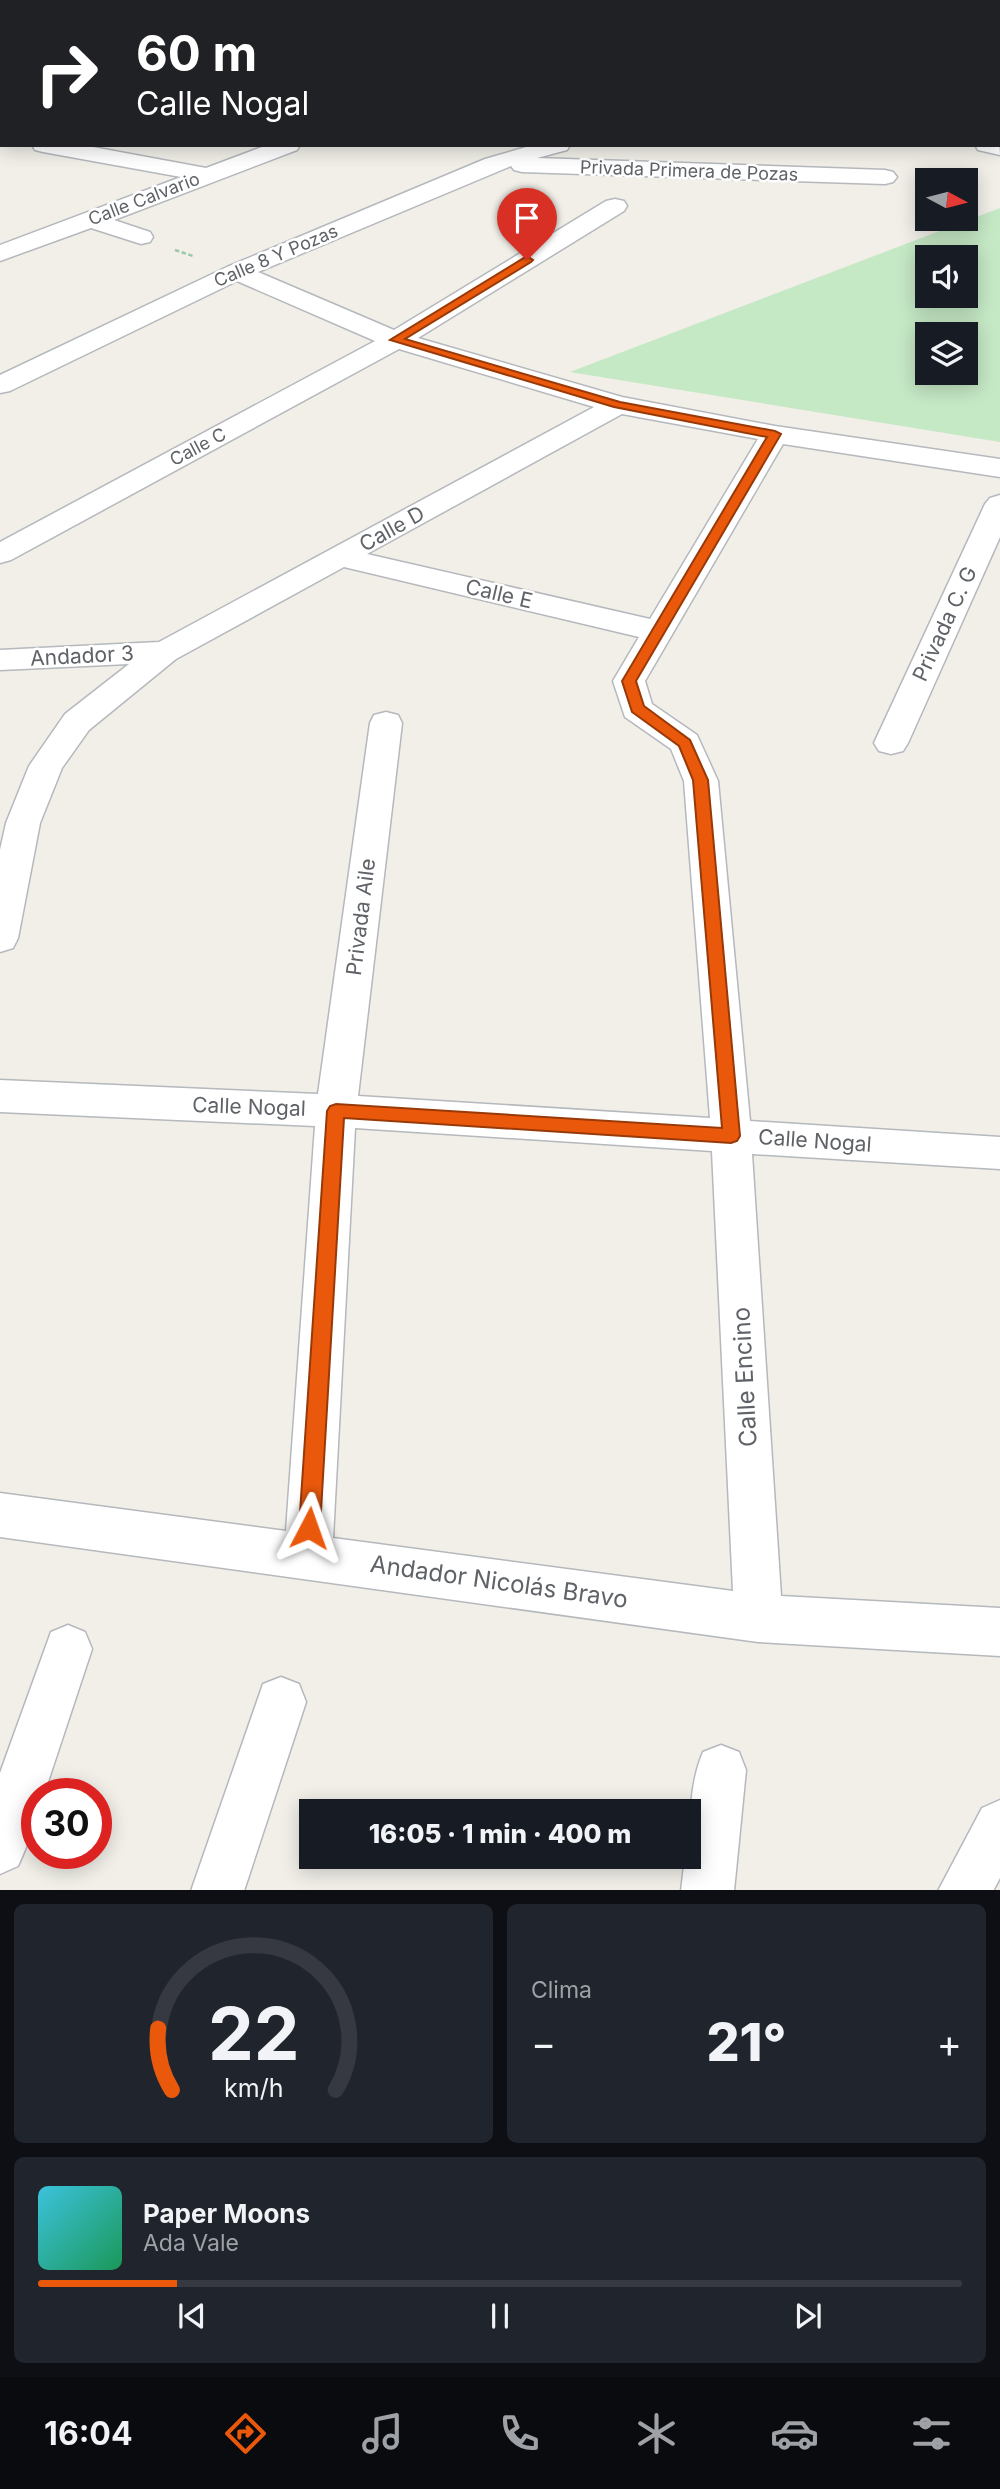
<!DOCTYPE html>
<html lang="es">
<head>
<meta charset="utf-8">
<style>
  body { margin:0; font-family:Inter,sans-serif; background:#20242c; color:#f1f3f6; height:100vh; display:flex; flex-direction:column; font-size:26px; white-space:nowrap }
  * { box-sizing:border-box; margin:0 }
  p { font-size:23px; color:#9ea1a6 }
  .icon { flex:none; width:38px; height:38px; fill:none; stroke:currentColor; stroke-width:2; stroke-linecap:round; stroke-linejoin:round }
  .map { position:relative; height:1890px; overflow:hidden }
  .details { display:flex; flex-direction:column; gap:14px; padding:14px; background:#0d0f14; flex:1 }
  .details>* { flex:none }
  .top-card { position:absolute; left:0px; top:0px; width:1001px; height:147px; box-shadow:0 4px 18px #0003; background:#202124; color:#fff; overflow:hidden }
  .needle { width:46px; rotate:97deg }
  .tools { position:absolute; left:915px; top:168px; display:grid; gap:14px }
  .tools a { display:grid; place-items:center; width:63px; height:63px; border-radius:0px; background:#171b24; box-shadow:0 4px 18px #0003; font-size:35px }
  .speed { position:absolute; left:21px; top:1778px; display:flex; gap:14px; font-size:35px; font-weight:700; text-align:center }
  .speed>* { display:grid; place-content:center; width:91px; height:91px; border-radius:50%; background:#171b24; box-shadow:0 4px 18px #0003; line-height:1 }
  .speed .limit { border:10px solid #d22; background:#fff; color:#111 }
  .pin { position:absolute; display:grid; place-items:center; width:60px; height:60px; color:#fff; margin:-72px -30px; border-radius:50% 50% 50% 0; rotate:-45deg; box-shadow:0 0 7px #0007 }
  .pin .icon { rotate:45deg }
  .me { position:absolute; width:77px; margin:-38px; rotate:4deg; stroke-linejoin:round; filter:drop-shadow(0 0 5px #0008) }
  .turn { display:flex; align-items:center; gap:24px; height:147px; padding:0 21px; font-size:32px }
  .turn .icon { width:91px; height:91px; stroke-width:2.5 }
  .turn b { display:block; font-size:49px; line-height:60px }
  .big { font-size:52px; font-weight:800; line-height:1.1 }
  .details .card { flex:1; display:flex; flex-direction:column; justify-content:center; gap:10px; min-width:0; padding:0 24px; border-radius:10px; background:#20242c }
  .details .dial { align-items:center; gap:0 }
  .dial svg { height:182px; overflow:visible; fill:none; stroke:#363941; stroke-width:7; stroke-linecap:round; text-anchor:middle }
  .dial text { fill:#f1f3f6; stroke:none }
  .song { display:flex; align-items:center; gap:21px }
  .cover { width:84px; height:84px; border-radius:10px; background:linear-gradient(135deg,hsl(190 70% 55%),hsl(150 70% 35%)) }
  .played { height:7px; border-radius:4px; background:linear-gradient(90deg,#ea580c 15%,#363941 15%) }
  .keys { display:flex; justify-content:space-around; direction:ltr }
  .heat { display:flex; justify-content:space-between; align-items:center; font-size:38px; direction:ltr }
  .details .tiles { flex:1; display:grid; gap:14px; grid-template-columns:1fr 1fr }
  .card:last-child { grid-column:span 2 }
  .trip { position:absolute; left:299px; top:1799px; width:402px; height:70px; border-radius:0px; background:#171b24; box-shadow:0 4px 18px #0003; font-weight:800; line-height:70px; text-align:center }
  .dock { display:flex; height:112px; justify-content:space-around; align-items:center; background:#090b0e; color:#9ea1a6 }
  .dock .icon { width:49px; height:49px }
  .dock .active { color:#ea580c }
  .dock b { font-size:32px; color:#f1f3f6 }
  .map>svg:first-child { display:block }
  .green { fill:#c5e8c5; fill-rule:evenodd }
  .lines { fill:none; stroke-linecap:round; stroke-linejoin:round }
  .minor-casing { stroke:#b5b8bc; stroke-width:3 }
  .path { stroke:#9cc7a9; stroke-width:2.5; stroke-dasharray:4.5 2.5; stroke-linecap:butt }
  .minor { fill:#fff; fill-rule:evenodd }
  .route { fill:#ea580c; stroke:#983908; stroke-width:2 }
  .labels { text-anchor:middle; stroke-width:5; stroke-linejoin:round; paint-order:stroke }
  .far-street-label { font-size:18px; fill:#5f6368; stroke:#fff }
  .street-label { font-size:21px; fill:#5f6368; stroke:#fff }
  .near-street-label { font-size:24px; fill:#5f6368; stroke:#fff }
</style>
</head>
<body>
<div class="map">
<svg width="1000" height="1891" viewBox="0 0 1000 1891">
  <rect width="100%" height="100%" fill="#f1efe8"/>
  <path class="green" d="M1000 208V442L570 372ZM928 257H966V296H928ZM928 334H966V373H928Z"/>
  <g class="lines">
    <g class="minor-casing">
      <path id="minor" d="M128 0H150L127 2Z
        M263 0H290L291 2H264Z
        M385 0H407L384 2Z
        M603 0H624L602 2Z
        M818 0H838L817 2Z
        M0 49H2V62H0Z
        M2 84V98L0 99V85Z
        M0 130 2 131V145L0 144Z
        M999 141 1000 155 978 150 975 145H999Z
        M32 145H82L206 168 267 145H300L297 150 114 220 150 232 153 237 150 242 141 244 91 228 0 261V245L181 177 43 152 35 150Z
        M533 145H570L567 150 537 158 885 170 893 172 897 177 893 182 885 184 522 172 514 170 511 166 258 272 394 330 606 201 615 199 624 201 627 206 624 211 418 338 622 397 775 426 1000 459V477L783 444 645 681 652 704 697 735 718 781 750 1121 1000 1137V1169L752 1154 781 1596 1000 1608V1656L758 1642 0 1537V1493L286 1531 315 1126 0 1112V1080L318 1094 370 723 374 715 386 712 398 715 402 723 358 1096 710 1118 684 781 671 749 625 717 613 681 639 637 344 567 176 659 89 730 62 768 40 823 18 938 13 948 0 952V850L6 823 29 766 65 714 129 664 0 670V650L159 642 594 407 399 349 11 560 0 563V542L375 341 237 281 10 391 0 393V375L227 267 485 159ZM622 414 758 439 650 619 367 554ZM355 1128 712 1151 733 1591 333 1538Z
        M1000 495V537L908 743 903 751 891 754 879 751 874 743 985 504 990 498Z
        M68 1625 85 1632 92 1649 44 1794H37C37 1820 29 1842 18 1866L0 1874V1773L51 1632Z
        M281 1677 299 1684 306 1702 244 1891H191L263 1684Z
        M721 1745 739 1752 746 1770 734 1891H681L685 1857H690C690 1821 689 1785 703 1752Z
        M1000 1800V1878L993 1891H938L982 1808Z"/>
    </g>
    <path class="path" d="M175 250 193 256"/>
    <use href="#minor" class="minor"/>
  </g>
  <path class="route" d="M527 256 533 260 531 262 405 339 620 402 775 431 781 434 636 681 644 706 690 740 708 780 740 1136 737 1141 731 1143 344 1118 320 1528 317 1534 309 1537 302 1534 299 1528 327 1111 330 1106 336 1104 722 1128 693 780 679 746 632 712 622 681 767 437 614 407 390 340Z"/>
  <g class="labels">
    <g class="far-street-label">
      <text transform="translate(689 171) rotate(2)" y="6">Privada Primera de Pozas</text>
      <text transform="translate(144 199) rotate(-21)" y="6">Calle Calvario</text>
      <text transform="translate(276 256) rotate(-23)" y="6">Calle 8 Y Pozas</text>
      <text transform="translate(198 447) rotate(-28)" y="6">Calle C</text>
    </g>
    <g class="street-label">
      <text transform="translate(392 529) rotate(-29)" y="7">Calle D</text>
      <text transform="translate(499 594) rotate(13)" y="7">Calle E</text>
      <text transform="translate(945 624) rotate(-65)" y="7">Privada C. G</text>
      <text transform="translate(82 656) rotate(-3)" y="7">Andador 3</text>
      <text transform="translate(361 917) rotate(-83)" y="7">Privada Aile</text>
      <text transform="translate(249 1107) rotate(2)" y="7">Calle Nogal</text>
      <text transform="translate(815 1141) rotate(4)" y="7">Calle Nogal</text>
    </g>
    <g class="near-street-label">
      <text transform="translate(745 1377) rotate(-93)" y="8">Calle Encino</text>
      <text transform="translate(499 1582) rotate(8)" y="8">Andador Nicolás Bravo</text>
    </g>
  </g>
</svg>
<div class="tools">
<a><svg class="needle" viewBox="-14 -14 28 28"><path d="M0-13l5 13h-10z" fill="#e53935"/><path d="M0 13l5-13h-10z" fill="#9ea1a6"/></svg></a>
<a><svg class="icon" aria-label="sound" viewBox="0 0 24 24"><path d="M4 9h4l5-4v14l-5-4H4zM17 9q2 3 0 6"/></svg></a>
<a><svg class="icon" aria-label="layers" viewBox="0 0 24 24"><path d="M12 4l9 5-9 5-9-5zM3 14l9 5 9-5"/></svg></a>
</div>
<div class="speed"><div class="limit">30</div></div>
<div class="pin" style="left:527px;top:260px;background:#d93025"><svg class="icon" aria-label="arrive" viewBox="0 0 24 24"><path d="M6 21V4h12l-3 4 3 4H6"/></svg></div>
<svg class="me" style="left:309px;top:1528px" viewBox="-20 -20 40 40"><path d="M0-17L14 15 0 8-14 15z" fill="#ea580c" stroke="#fff" stroke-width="4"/></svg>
<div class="trip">16:05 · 1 min · 400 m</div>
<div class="top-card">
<div class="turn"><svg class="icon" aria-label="right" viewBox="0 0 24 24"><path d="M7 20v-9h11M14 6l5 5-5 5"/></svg><div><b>60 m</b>Calle Nogal</div></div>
</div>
</div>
<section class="details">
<div class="tiles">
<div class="card dial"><svg viewBox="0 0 100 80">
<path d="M14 69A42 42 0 1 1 86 69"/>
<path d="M14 69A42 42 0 0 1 8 42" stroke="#ea580c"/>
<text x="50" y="56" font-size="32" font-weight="700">22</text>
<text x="50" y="72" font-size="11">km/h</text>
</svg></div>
<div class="card"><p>Clima</p>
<div class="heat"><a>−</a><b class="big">21°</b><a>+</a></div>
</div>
<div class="card">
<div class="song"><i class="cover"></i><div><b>Paper Moons</b><p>Ada Vale</p></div></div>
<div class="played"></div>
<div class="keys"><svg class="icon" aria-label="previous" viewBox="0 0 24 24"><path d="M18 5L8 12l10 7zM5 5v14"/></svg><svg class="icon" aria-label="pause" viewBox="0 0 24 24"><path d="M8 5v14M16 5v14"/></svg><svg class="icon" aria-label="next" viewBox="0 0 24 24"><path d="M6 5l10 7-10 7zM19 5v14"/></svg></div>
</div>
</div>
</section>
<nav class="dock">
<b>16:04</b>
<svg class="icon active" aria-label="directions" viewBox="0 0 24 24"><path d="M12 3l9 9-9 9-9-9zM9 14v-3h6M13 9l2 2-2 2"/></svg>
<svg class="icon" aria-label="music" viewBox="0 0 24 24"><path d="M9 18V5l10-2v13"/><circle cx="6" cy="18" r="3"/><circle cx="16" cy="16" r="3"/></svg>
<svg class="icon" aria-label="phone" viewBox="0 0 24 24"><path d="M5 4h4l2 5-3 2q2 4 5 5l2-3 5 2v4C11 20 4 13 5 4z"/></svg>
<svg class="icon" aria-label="climate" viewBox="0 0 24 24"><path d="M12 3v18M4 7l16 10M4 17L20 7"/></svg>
<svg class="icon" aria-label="car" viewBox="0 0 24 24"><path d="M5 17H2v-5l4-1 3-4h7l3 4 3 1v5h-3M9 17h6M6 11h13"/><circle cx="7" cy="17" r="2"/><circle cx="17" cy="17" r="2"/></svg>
<svg class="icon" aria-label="filters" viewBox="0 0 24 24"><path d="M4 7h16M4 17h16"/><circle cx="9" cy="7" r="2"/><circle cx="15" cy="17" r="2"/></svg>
</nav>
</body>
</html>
